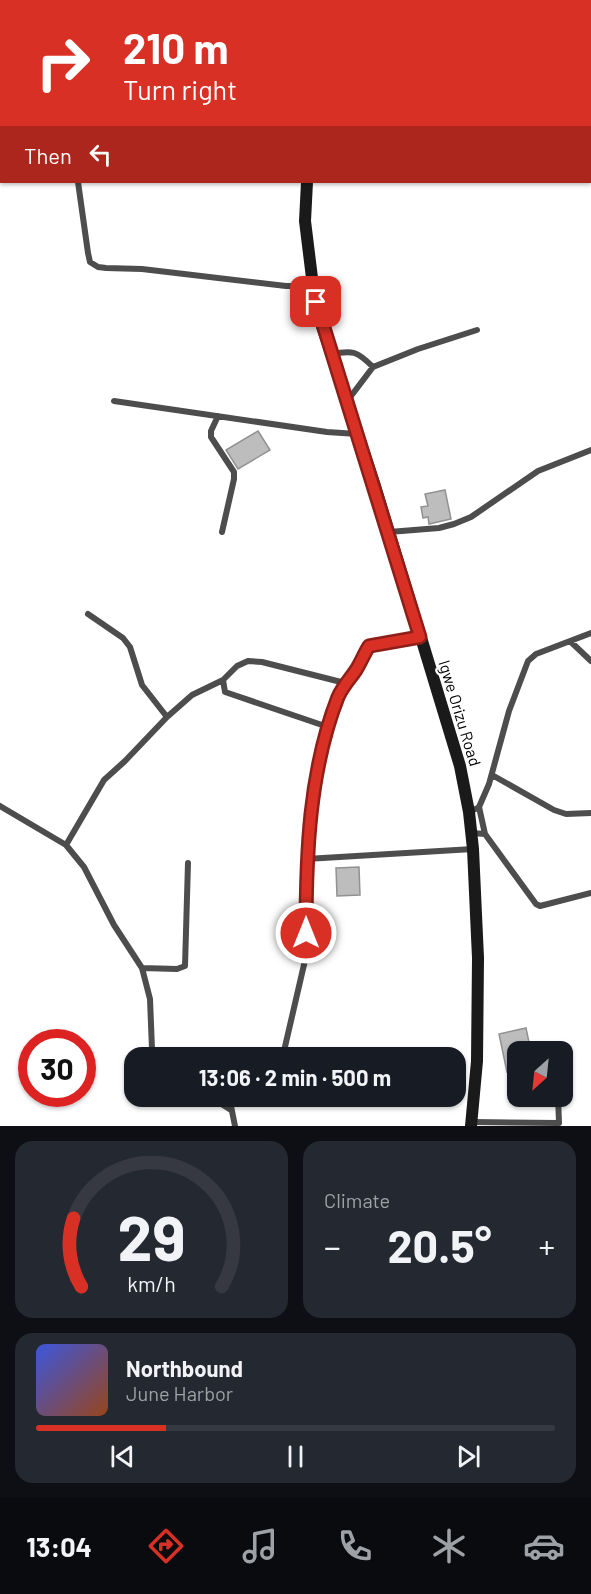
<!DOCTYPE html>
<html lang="en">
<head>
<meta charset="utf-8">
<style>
  body { margin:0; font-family:Barlow,sans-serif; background:#242831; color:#f1f3f6; height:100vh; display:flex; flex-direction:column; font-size:22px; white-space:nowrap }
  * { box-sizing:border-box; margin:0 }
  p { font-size:20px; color:#9ea1a6 }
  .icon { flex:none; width:33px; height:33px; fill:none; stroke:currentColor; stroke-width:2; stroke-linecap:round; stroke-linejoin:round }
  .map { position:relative; height:1126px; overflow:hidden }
  .drawer { display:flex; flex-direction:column; gap:15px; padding:15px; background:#0d0f14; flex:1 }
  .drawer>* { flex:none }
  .guide { position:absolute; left:0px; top:0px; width:591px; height:183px; box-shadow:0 2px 4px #0004; background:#d93025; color:#fff; overflow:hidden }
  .needle { width:39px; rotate:207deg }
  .tools { position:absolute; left:507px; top:1041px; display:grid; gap:12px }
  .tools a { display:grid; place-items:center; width:66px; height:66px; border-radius:12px; background:#171b24; box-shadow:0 2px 4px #0004; font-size:30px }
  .speed { position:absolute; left:18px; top:1029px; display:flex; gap:12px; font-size:30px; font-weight:700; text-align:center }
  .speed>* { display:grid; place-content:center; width:78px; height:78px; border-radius:50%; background:#171b24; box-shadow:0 2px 4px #0004; line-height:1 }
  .speed .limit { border:9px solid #d22; background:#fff; color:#111 }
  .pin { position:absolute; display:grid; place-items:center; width:51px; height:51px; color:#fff; margin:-26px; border-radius:12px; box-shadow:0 3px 9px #0006 }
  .me { position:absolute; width:66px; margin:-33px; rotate:0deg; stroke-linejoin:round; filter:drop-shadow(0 0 4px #0008) }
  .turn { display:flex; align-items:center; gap:21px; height:126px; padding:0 24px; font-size:27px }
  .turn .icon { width:78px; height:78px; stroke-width:2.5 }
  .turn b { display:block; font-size:42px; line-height:51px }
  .then { display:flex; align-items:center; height:57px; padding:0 24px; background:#0003; gap:12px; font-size:22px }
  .big { font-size:45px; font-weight:700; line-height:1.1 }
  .drawer .card { flex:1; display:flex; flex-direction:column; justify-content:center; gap:9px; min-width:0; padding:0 21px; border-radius:18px; background:#242831 }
  .drawer .dial { align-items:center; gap:0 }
  .dial svg { height:156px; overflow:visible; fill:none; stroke:#363941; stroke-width:7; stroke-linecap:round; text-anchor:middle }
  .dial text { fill:#f1f3f6; stroke:none }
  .song { display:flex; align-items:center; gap:18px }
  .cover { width:72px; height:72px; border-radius:9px; background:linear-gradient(135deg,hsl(230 70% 55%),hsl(20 70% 35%)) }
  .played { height:6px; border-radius:3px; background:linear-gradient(90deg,#d93025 25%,#363941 25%) }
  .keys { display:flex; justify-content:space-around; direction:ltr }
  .heat { display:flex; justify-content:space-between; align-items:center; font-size:33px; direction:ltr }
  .drawer .tiles { flex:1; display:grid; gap:15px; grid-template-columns:1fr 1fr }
  .card:last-child { grid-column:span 2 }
  .trip { position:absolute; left:124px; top:1047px; width:342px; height:60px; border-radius:18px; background:#171b24; box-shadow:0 2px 4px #0004; font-weight:700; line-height:60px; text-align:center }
  .dock { display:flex; height:96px; justify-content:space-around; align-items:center; background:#090b0e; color:#9ea1a6 }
  .dock .icon { width:42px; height:42px }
  .dock .current { color:#d93025 }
  .dock b { font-size:27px; color:#f1f3f6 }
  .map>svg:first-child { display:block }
  .building { fill:#bdbdbd; stroke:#919191; stroke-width:1.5 }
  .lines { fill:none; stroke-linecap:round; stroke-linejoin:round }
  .primary-casing { stroke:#dbdbdb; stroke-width:16 }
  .street { stroke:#4d4d4d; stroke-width:6 }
  .secondary { stroke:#1a1a1a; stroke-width:12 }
  .primary { stroke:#000; stroke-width:14 }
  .route-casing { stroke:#8d1f18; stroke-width:15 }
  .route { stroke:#d93025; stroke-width:10 }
  .labels { text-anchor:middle; stroke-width:4.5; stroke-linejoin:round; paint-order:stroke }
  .street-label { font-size:16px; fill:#000; stroke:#fff }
</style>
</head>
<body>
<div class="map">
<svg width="591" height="1126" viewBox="0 0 591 1126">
  <rect width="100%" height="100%" fill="#fff"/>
  <path class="building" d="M258 431 270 450 238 469 226 450Z
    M445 490 451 519 429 524 428 517 423 518 421 507 428 506 425 494Z
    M359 867 360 895 337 896 336 868Z
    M526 1028 531 1052H518V1069L507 1072 499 1034Z"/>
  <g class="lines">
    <g class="primary-casing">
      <path id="primary" d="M468 0 469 2
        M590 105 591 107"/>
    </g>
    <path class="street" d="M122 0 123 2
      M57 2 59 0
      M0 41H2
      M0 169H2
      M78 182 88 253 90 262 98 267 106 268 142 269 286 286H313
      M331 354C353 350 357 351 373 367
      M348 400 373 367 418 349 477 330
      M114 401 327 432 357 434
      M218 416 211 431V437L234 472V479L222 532
      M389 532 439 528 454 524 471 517 538 471 591 450
      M88 614 123 638 130 647 142 685 167 717
      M571 642 591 661
      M223 680 225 692 328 727
      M492 775 554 810 566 814 591 813
      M0 806 66 845 84 867 114 925 142 968 150 999 152 1049 155 1058
      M479 807 485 834
      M470 812 479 807 489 784 509 711 528 661 536 654 591 633
      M472 833 485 834 536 904 540 906 591 893
      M66 845 104 780 125 761 167 717 192 695 223 680 237 666 248 661 262 662 345 683
      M306 859 473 849
      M142 968 177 969 185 966 188 863
      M236 1058H254
      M280 1058 284 1051 306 956V859L319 763 328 727 339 695 345 683 356 670 369 646 420 637
      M209 1096 231 1110
      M229 1096 235 1126
      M472 1122 559 1123 558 1096"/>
    <path class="secondary" d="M338 2V0
      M307 182 305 221 313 286 319 317 375 486 460 766 469 812 473 849 478 958 477 1061 471 1126"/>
    <use href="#primary" class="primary"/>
  </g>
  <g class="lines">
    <g class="route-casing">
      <path id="route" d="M306 933C306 854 309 771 338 697 343 686 350 679 356 670 361 662 364 654 369 646L420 637 316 302"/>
    </g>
    <use href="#route" class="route"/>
  </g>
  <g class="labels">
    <g class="street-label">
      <text transform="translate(460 713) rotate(73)" y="6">Igwe Orizu Road</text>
    </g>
  </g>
</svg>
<div class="tools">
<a><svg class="needle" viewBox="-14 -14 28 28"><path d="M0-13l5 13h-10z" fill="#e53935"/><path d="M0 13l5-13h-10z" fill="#9ea1a6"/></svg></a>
</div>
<div class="speed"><div class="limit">30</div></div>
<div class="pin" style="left:316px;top:302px;background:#d93025"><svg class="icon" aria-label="arrive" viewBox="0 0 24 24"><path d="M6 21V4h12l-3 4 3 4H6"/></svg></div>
<svg class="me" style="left:306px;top:933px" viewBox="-20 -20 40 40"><circle r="17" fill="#d93025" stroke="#fff" stroke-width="3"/><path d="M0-11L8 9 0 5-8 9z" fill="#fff"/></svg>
<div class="trip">13:06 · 2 min · 500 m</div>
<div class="guide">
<div class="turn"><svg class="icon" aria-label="right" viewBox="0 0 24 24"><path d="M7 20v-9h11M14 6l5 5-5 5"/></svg><div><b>210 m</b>Turn right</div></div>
<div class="then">Then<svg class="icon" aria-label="left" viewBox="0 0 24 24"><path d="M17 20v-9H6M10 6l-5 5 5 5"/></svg></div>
</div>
</div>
<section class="drawer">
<div class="tiles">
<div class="card dial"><svg viewBox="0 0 100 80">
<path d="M14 69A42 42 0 1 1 86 69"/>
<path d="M14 69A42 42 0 0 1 10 34" stroke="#d93025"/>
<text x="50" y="56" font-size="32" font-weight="700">29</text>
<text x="50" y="72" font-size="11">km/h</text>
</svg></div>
<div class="card"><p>Climate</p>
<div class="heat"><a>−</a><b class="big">20.5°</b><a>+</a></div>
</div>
<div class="card">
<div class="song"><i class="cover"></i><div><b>Northbound</b><p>June Harbor</p></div></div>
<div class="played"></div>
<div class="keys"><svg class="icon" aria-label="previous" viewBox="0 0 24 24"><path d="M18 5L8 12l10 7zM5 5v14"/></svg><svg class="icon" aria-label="pause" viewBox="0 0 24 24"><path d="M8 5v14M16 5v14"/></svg><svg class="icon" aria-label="next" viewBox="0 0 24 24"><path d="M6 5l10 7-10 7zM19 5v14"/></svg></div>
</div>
</div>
</section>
<nav class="dock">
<b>13:04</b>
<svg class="icon current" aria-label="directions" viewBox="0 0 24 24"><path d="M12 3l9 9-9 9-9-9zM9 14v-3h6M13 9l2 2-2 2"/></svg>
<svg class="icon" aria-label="music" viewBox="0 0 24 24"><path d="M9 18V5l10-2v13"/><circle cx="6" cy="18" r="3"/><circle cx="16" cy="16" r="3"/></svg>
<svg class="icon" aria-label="phone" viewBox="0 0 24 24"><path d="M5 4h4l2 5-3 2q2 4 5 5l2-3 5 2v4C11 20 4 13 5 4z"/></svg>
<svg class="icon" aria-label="climate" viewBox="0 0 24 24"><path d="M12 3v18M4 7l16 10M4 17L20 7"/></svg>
<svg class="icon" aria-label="car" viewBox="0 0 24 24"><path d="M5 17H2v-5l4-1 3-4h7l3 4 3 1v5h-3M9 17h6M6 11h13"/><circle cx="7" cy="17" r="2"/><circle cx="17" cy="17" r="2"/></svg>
</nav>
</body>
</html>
